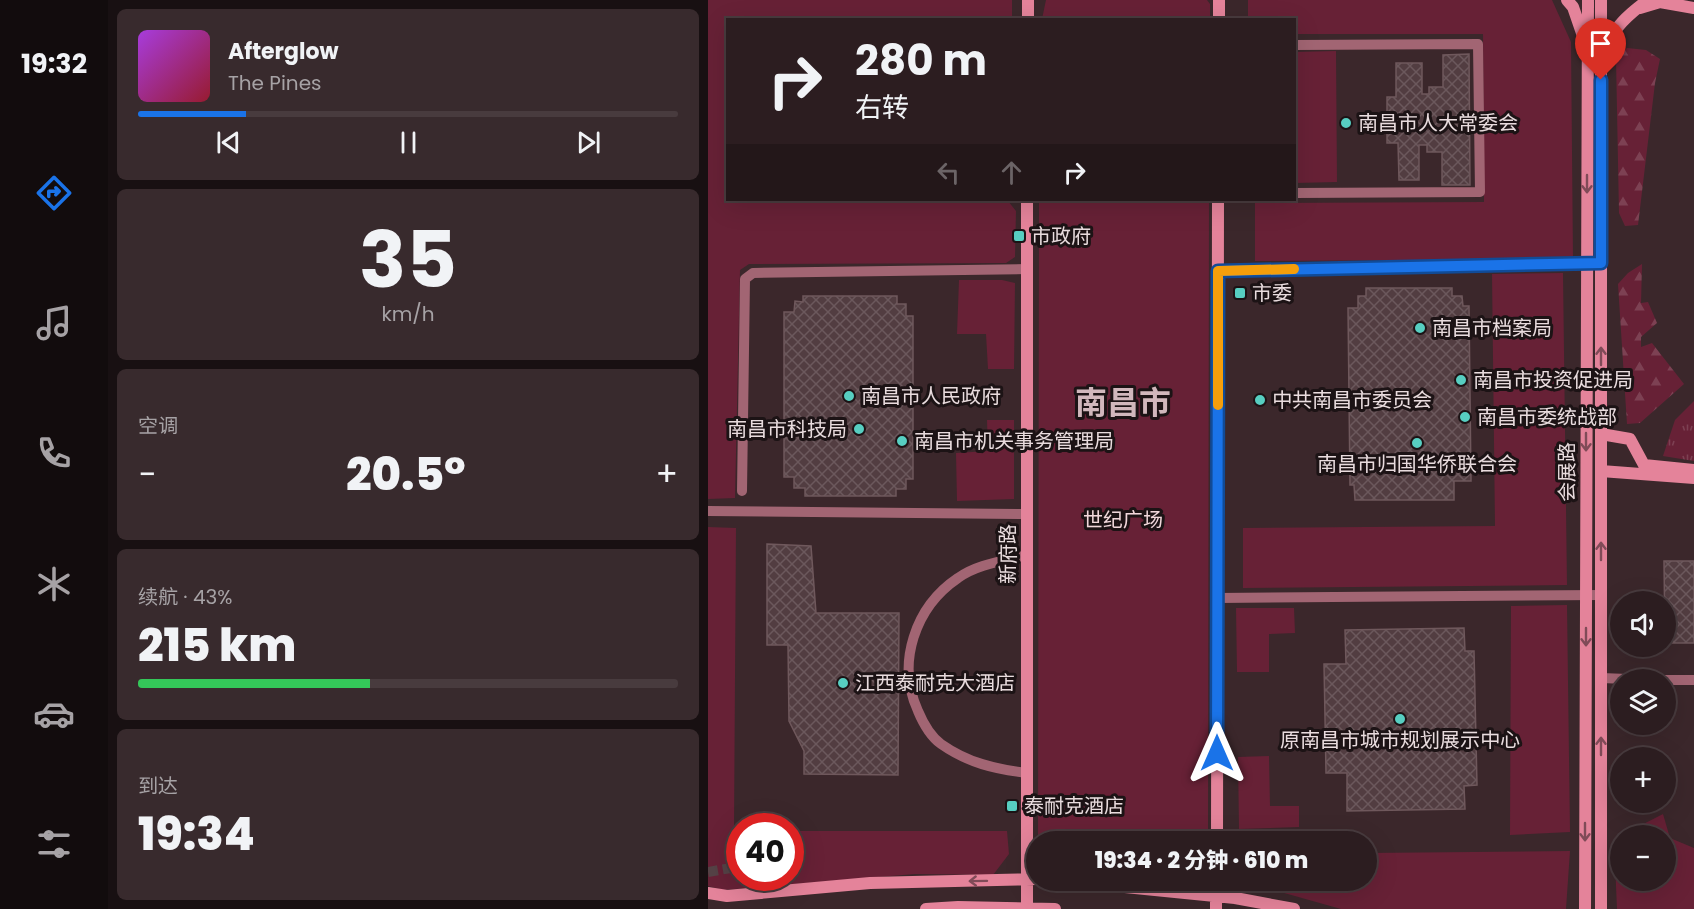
<!DOCTYPE html>
<html lang="zh">
<head>
<meta charset="utf-8">
<style>
  body { margin:0; font-family:Poppins,"Noto Sans SC",sans-serif; background:#382a2d; color:#f1f3f6; height:100vh; display:flex; flex-direction:column; font-size:22px; white-space:nowrap }
  * { box-sizing:border-box; margin:0 }
  p { font-size:20px; color:#a6a2a5 }
  .icon { flex:none; width:33px; height:33px; fill:none; stroke:currentColor; stroke-width:2; stroke-linecap:round; stroke-linejoin:round }
  .map { position:relative; flex:1; overflow:hidden }
  .details { display:flex; flex-direction:column; gap:9px; padding:9px; background:#181012; width:600px }
  .details>* { flex:none }
  .banner { position:absolute; left:18px; top:18px; width:570px; height:183px; border-radius:0px; box-shadow:0 6px 24px #0002,0 0 0 2px #483b3e; background:#2c1d20; color:#f1f3f6; overflow:hidden }
  .tools { position:absolute; left:902px; top:591px; display:grid; gap:12px }
  .tools a { display:grid; place-items:center; width:66px; height:66px; border-radius:50%; background:#2c1d20; box-shadow:0 6px 24px #0002,0 0 0 2px #483b3e; font-size:30px }
  .speed { position:absolute; left:18px; top:813px; display:flex; gap:12px; font-size:30px; font-weight:700; text-align:center }
  .speed>* { display:grid; place-content:center; width:78px; height:78px; border-radius:50%; background:#2c1d20; box-shadow:0 6px 24px #0002,0 0 0 2px #483b3e; line-height:1 }
  .speed .limit { border:9px solid #d22; background:#fff; color:#111 }
  .pin { position:absolute; display:grid; place-items:center; width:51px; height:51px; color:#fff; margin:-62px -26px; border-radius:50% 50% 50% 0; rotate:-45deg; box-shadow:0 0 6px #0007 }
  .pin .icon { rotate:45deg }
  .me { position:absolute; width:66px; margin:-33px; rotate:0deg; stroke-linejoin:round; filter:drop-shadow(0 0 4px #0008) }
  .turn { display:flex; align-items:center; gap:21px; height:126px; padding:0 30px; font-size:27px }
  .turn .icon { width:78px; height:78px; stroke-width:2.5 }
  .turn b { display:block; font-size:42px; line-height:51px }
  .lanes { display:flex; align-items:center; height:57px; padding:0 30px; background:#0003; justify-content:center; gap:30px; direction:ltr }
  .lanes .off { opacity:.35 }
  .big { font-size:45px; font-weight:800; line-height:1.1 }
  .details .tile { flex:1; display:flex; flex-direction:column; justify-content:center; gap:9px; min-width:0; padding:0 21px; border-radius:9px; background:#382a2d }
  .details .dial { align-items:center; gap:0 }
  .dial b { font-size:78px; line-height:1 }
  .song { display:flex; align-items:center; gap:18px }
  .cover { width:72px; height:72px; border-radius:9px; background:linear-gradient(135deg,hsl(280 70% 55%),hsl(350 70% 35%)) }
  .played { height:6px; border-radius:3px; background:linear-gradient(90deg,#1a73e8 20%,#483b3e 20%) }
  .keys { display:flex; justify-content:space-around; direction:ltr }
  .heat { display:flex; justify-content:space-between; align-items:center; font-size:33px; direction:ltr }
  .charge { height:9px; border-radius:4px; background:linear-gradient(90deg,#34c759 43%,#483b3e 0) }
  .trip { position:absolute; left:318px; top:831px; width:351px; height:60px; border-radius:30px; background:#2c1d20; box-shadow:0 6px 24px #0002,0 0 0 2px #483b3e; font-weight:800; line-height:60px; text-align:center }
  main { display:flex; flex:1; min-height:0 }
  .menu { display:flex; flex-direction:column; width:108px; justify-content:space-around; align-items:center; background:#120c0d; color:#a6a2a5 }
  .menu .icon { width:42px; height:42px }
  .menu .current { color:#1a73e8 }
  .menu b { font-size:27px; color:#f1f3f6 }
  .map>svg:first-child { display:block }
  .grass { fill:url(#grass-tufts) }
  .forest { fill:url(#forest-firs) }
  .park { fill:#672136 }
  .building { fill:url(#building-cross-hatch); stroke:#6f585c; stroke-width:1.5 }
  .lines { fill:none; stroke-linecap:round; stroke-linejoin:round }
  .street-tunnel { stroke:#554246; stroke-width:10; stroke-dasharray:10 5; stroke-linecap:butt }
  .street { stroke:#a26573; stroke-width:10 }
  .secondary { stroke:#e4839a; stroke-width:12 }
  .oneway { stroke:#804b58 }
  .route-casing { stroke:#114b97; stroke-width:15 }
  .route { stroke:#1a73e8; stroke-width:10 }
  .slow { stroke:#f59e0b; stroke-width:10 }
  .poi-dot { fill:#57cec1; stroke:#1c1315; stroke-width:2 }
  .labels { text-anchor:middle; stroke-width:6; stroke-linejoin:round; paint-order:stroke }
  .poi-label { font-size:20px; fill:#e9dcde; stroke:#1c1315; text-anchor:start }
  .street-label { font-size:20px; fill:#e9dcde; stroke:#1c1315 }
  .park-label { font-size:20px; fill:#f1d7db; stroke:#1c1315 }
  .town-label { font-size:32px; font-weight:bold; fill:#d1b7bc; stroke:#1c1315 }
</style>
</head>
<body>
<main>
<nav class="menu">
<b>19:32</b>
<svg class="icon current" aria-label="directions" viewBox="0 0 24 24"><path d="M12 3l9 9-9 9-9-9zM9 14v-3h6M13 9l2 2-2 2"/></svg>
<svg class="icon" aria-label="music" viewBox="0 0 24 24"><path d="M9 18V5l10-2v13"/><circle cx="6" cy="18" r="3"/><circle cx="16" cy="16" r="3"/></svg>
<svg class="icon" aria-label="phone" viewBox="0 0 24 24"><path d="M5 4h4l2 5-3 2q2 4 5 5l2-3 5 2v4C11 20 4 13 5 4z"/></svg>
<svg class="icon" aria-label="climate" viewBox="0 0 24 24"><path d="M12 3v18M4 7l16 10M4 17L20 7"/></svg>
<svg class="icon" aria-label="car" viewBox="0 0 24 24"><path d="M5 17H2v-5l4-1 3-4h7l3 4 3 1v5h-3M9 17h6M6 11h13"/><circle cx="7" cy="17" r="2"/><circle cx="17" cy="17" r="2"/></svg>
<svg class="icon" aria-label="filters" viewBox="0 0 24 24"><path d="M4 7h16M4 17h16"/><circle cx="9" cy="7" r="2"/><circle cx="15" cy="17" r="2"/></svg>
</nav>
<section class="details">
<div class="tile">
<div class="song"><i class="cover"></i><div><b>Afterglow</b><p>The Pines</p></div></div>
<div class="played"></div>
<div class="keys"><svg class="icon" aria-label="previous" viewBox="0 0 24 24"><path d="M18 5L8 12l10 7zM5 5v14"/></svg><svg class="icon" aria-label="pause" viewBox="0 0 24 24"><path d="M8 5v14M16 5v14"/></svg><svg class="icon" aria-label="next" viewBox="0 0 24 24"><path d="M6 5l10 7-10 7zM19 5v14"/></svg></div>
</div>
<div class="tile dial"><b>35</b><p>km/h</p></div>
<div class="tile"><p>空调</p>
<div class="heat"><a>−</a><b class="big">20.5°</b><a>+</a></div>
</div>
<div class="tile"><p>续航 · 43%</p><b class="big">215 km</b><div class="charge"></div></div>
<div class="tile"><p>到达</p><b class="big">19:34</b></div>
</section>
<div class="map">
<svg width="986" height="909" viewBox="0 0 986 909">
  <defs>
    <pattern id="grass-tufts" width="24" height="20" patternUnits="userSpaceOnUse" patternTransform="scale(1.5)"><rect width="24" height="20" fill="#672136"/><path d="M3 7l-1-3M5 7V3M7 7l1-3M15 17l-1-3M17 17v-4M19 17l1-3" fill="none" stroke="#7d4153"/></pattern>
    <pattern id="forest-firs" width="22" height="20" patternUnits="userSpaceOnUse" patternTransform="scale(1.5)"><rect width="22" height="20" fill="#672136"/><path d="M5 1l3.5 6h-7zM16 11l3.5 6h-7z" fill="#7d4153"/></pattern>
    <pattern id="building-cross-hatch" width="8" height="8" patternUnits="userSpaceOnUse" patternTransform="scale(1.5)"><rect width="8" height="8" fill="#523d41"/><path d="M0 0l8 8M0 8l8-8" fill="none" stroke="#6b585c"/></pattern>
  </defs>
  <rect width="100%" height="100%" fill="#3b272b"/>
  <path class="grass" d="M986 401V461L955 456 967 420Z"/>
  <path class="forest" d="M919 48 938 50 952 59 947 83 930 225 917 226 911 213 908 57Z
    M934 264 933 303 940 302 949 323 933 337V347L944 343 976 384 932 423 919 424 910 284 920 273Z"/>
  <path class="park" d="M0 0H304V19L20 20V200H31L38 203 300 201 308 211 307 257 298 263 41 264 32 270 27 498 0 499Z
    M338 0H499L502 4V19H334Z
    M540 0H844L863 42 865 259 547 261V203L776 202 775 34H587L586 20 540 19Z
    M628 51 629 182 587 183V52Z
    M331 200H501L500 841H330Z
    M855 273 859 585 535 588V528L787 526 784 274Z
    M251 280H294L307 283 306 369H280L278 334H249Z
    M279 420H306V499L249 501 248 453 280 451Z
    M0 527 28 528 26 830 31 831 32 878H82L83 831H299L301 854 285 875 207 874 15 890 0 886Z
    M859 605 862 832 802 835 803 606Z
    M528 608H586L587 633 561 634V672H529Z
    M561 756 562 806H591V827L531 829 530 757Z
    M955 814 962 838 986 848V909H909L906 839 912 836V880H957V836H912Z
    M862 851 858 909H633L558 888 544 881 658 880 659 853Z
    M407 881H486L475 887Z"/>
  <path class="building" d="M761 54 762 185H734V152H719V145H711V180H691L690 143H679V97H688V63H714V94H721V87H735V55Z
    M658 288H744V296H754L755 306H761L763 481H746V500H647L646 485H642L640 308H650V296H658Z
    M95 296H189V304H198V316H205V479H198V489H188V496H97V488H86V477H76V312H86L87 301 95 302Z
    M59 544 103 546 108 613H191L190 775 96 774V751L81 721 80 645H59Z
    M956 561H986V643H957Z
    M756 628 757 651H766L769 785 756 786 757 809 639 811V773H618L616 664H638L637 630Z"/>
  <g class="lines">
    <path class="street-tunnel" d="M0 872 23 868"/>
    <path class="street" d="M586 45 770 44 772 192 586 193
      M510 271 893 263
      M34 491 37 279 45 273 319 269
      M0 511 319 514
      M509 598 893 595
      M893 678 946 680
      M957 680H986
      M319 773C287 769 260 763 233 744 222 736 215 723 210 711 188 663 207 607 250 578 269 564 296 561 319 555"/>
    <path class="secondary" d="M320 0V20
      M859 0 865 7 875 36
      M932 8 952 2 986 8
      M511 20V0
      M896 50C905 28 921 14 940 0
      M893 434 922 439 936 465 986 470
      M893 471 986 478
      M509 842 510 200
      M347 880 527 898 586 909
      M0 893 19 896 162 883 328 879
      M218 909 250 907 347 909
      M319 909V200
      M508 909V880
      M877 909 880 0
      M893 909V0"/>
  </g>
  <defs><path id="oneway-shaft" d="M-6 0H5M1.5-3L5.5 0L1.5 3" fill="none" stroke-width="1.6" stroke-linecap="round" stroke-linejoin="round" transform="scale(1.5)"/></defs>
  <g class="oneway">
    <use href="#oneway-shaft" transform="translate(879 184) rotate(90)"/>
    <use href="#oneway-shaft" transform="translate(893 356) rotate(-90)"/>
    <use href="#oneway-shaft" transform="translate(878 442) rotate(90)"/>
    <use href="#oneway-shaft" transform="translate(893 551) rotate(-90)"/>
    <use href="#oneway-shaft" transform="translate(878 637) rotate(90)"/>
    <use href="#oneway-shaft" transform="translate(893 746) rotate(-90)"/>
    <use href="#oneway-shaft" transform="translate(877 832) rotate(90)"/>
    <use href="#oneway-shaft" transform="translate(270 881) rotate(179)"/>
  </g>
  <g class="lines">
    <g class="route-casing">
      <path id="route" d="M509 753 510 271 893 263V80"/>
    </g>
    <use href="#route" class="route"/>
    <path class="slow" d="M510 405V271L586 269"/>
  </g>
  <g class="poi-dot">
    <circle cx="638" cy="123" r="6"/>
    <rect x="305" y="230" width="12" height="12" rx="3"/>
    <rect x="526" y="287" width="12" height="12" rx="3"/>
    <circle cx="712" cy="328" r="6"/>
    <circle cx="753" cy="380" r="6"/>
    <circle cx="141" cy="396" r="6"/>
    <circle cx="552" cy="400" r="6"/>
    <circle cx="757" cy="417" r="6"/>
    <circle cx="151" cy="429" r="6"/>
    <circle cx="194" cy="441" r="6"/>
    <circle cx="709" cy="443" r="6"/>
    <circle cx="135" cy="683" r="6"/>
    <circle cx="692" cy="719" r="6"/>
    <rect x="298" y="800" width="12" height="12" rx="3"/>
  </g>
  <g class="labels">
    <g class="poi-label">
      <text x="650" y="130">南昌市人大常委会</text>
      <text x="323" y="243">市政府</text>
      <text x="544" y="300">市委</text>
      <text x="724" y="335">南昌市档案局</text>
      <text x="765" y="387">南昌市投资促进局</text>
      <text x="153" y="403">南昌市人民政府</text>
      <text x="564" y="407">中共南昌市委员会</text>
      <text x="769" y="424">南昌市委统战部</text>
      <text x="139" y="436" text-anchor="end">南昌市科技局</text>
      <text x="206" y="448">南昌市机关事务管理局</text>
      <text x="709" y="471" text-anchor="middle">南昌市归国华侨联合会</text>
      <text x="147" y="690">江西泰耐克大酒店</text>
      <text x="692" y="747" text-anchor="middle">原南昌市城市规划展示中心</text>
      <text x="316" y="813">泰耐克酒店</text>
    </g>
    <g class="street-label">
      <text transform="translate(859 472) rotate(-90)" y="7">会展路</text>
      <text transform="translate(300 554) rotate(-90)" y="7">新府路</text>
    </g>
    <g class="park-label">
      <text x="415" y="527">世纪广场</text>
    </g>
    <g class="town-label">
      <text x="415" y="414">南昌市</text>
    </g>
  </g>
</svg>
<div class="tools">
<a><svg class="icon" aria-label="sound" viewBox="0 0 24 24"><path d="M4 9h4l5-4v14l-5-4H4zM17 9q2 3 0 6"/></svg></a>
<a><svg class="icon" aria-label="layers" viewBox="0 0 24 24"><path d="M12 4l9 5-9 5-9-5zM3 14l9 5 9-5"/></svg></a>
<a>+</a>
<a>−</a>
</div>
<div class="speed"><div class="limit">40</div></div>
<div class="pin" style="left:893px;top:80px;background:#d93025"><svg class="icon" aria-label="arrive" viewBox="0 0 24 24"><path d="M6 21V4h12l-3 4 3 4H6"/></svg></div>
<svg class="me" style="left:509px;top:753px" viewBox="-20 -20 40 40"><path d="M0-17L14 15 0 8-14 15z" fill="#1a73e8" stroke="#fff" stroke-width="4"/></svg>
<div class="trip">19:34 · 2 分钟 · 610 m</div>
<div class="banner">
<div class="turn"><svg class="icon" aria-label="right" viewBox="0 0 24 24"><path d="M7 20v-9h11M14 6l5 5-5 5"/></svg><div><b>280 m</b>右转</div></div>
<div class="lanes"><svg class="icon off" aria-label="left" viewBox="0 0 24 24"><path d="M17 20v-9H6M10 6l-5 5 5 5"/></svg><svg class="icon off" aria-label="ahead" viewBox="0 0 24 24"><path d="M12 20V5M6 11l6-6 6 6"/></svg><svg class="icon" aria-label="right" viewBox="0 0 24 24"><path d="M7 20v-9h11M14 6l5 5-5 5"/></svg></div>
</div>
</div>
</main>
</body>
</html>
